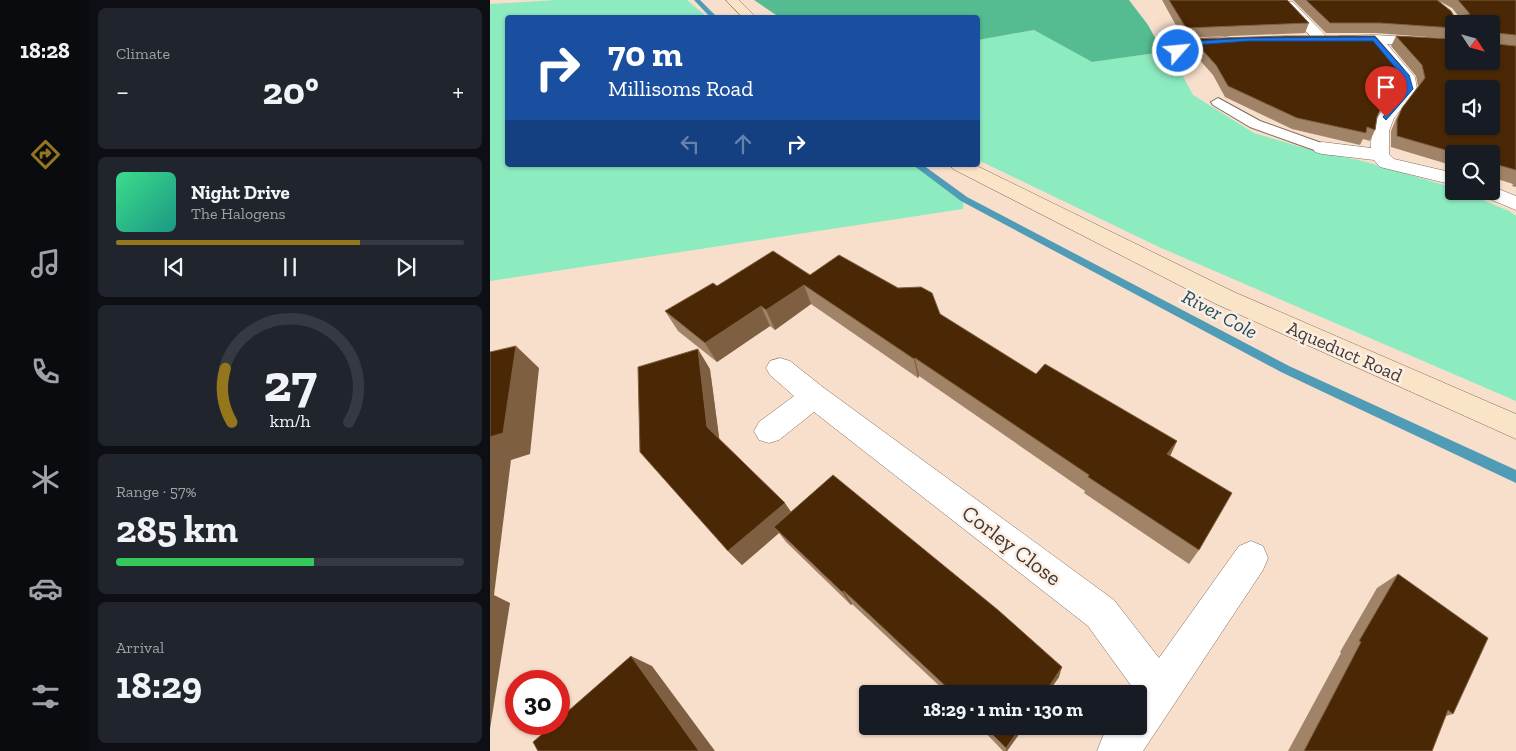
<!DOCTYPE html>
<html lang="en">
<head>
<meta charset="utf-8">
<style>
  body { margin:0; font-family:"Zilla Slab",serif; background:#20242c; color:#f1f3f6; height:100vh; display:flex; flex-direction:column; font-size:19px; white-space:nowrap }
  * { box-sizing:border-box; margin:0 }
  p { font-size:16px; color:#9ea1a6 }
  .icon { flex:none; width:28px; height:28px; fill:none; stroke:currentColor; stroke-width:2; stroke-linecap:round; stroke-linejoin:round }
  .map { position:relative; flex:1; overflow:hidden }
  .side { display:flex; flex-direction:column; gap:8px; padding:8px; background:#0d0f14; width:400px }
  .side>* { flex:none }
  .hud { position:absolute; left:15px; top:15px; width:475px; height:152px; border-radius:5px; box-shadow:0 1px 4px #0004; background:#1a4fa0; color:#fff; overflow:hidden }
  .needle { width:32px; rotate:126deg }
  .fabs { position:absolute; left:955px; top:15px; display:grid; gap:10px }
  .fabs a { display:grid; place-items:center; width:55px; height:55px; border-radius:5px; background:#171b24; box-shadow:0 1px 4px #0004; font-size:25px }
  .speed { position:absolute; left:15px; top:670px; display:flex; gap:10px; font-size:25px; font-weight:700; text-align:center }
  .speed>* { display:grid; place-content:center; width:65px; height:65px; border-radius:50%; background:#171b24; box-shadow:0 1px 4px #0004; line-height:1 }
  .speed .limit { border:8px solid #d22; background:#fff; color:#111 }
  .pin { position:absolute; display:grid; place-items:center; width:42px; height:42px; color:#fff; margin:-51px -21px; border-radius:50% 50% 50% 0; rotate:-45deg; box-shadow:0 0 5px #0007 }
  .pin .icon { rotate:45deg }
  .me { position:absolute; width:55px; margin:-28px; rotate:63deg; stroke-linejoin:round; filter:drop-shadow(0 0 4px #0008) }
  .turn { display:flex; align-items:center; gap:18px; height:105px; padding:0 20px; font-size:22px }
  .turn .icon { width:65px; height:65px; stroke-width:2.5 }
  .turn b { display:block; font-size:35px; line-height:42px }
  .lanes { display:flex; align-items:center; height:48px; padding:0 20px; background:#0003; justify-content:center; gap:25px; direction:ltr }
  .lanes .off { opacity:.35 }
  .big { font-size:38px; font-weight:800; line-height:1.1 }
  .side .card { flex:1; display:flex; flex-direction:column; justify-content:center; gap:8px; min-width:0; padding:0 18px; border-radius:8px; background:#20242c }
  .side .dial { align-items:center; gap:0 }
  .dial svg { height:130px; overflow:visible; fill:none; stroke:#363941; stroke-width:7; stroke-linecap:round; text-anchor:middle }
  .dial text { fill:#f1f3f6; stroke:none }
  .song { display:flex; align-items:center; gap:15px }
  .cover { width:60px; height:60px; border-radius:8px; background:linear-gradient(135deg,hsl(150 70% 55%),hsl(170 70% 35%)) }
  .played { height:5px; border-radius:2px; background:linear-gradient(90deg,#94761d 70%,#363941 70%) }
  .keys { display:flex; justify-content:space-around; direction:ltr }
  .heat { display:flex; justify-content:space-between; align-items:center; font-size:28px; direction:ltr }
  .charge { height:8px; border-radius:4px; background:linear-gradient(90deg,#34c759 57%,#363941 0) }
  .trip { position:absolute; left:369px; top:685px; width:288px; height:50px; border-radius:5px; background:#171b24; box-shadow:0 1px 4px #0004; font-weight:800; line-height:50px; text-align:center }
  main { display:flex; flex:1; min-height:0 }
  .menu { display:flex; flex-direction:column; width:90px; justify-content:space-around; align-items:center; background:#090b0e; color:#9ea1a6 }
  .menu .icon { width:35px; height:35px }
  .menu .active { color:#94761d }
  .menu b { font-size:22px; color:#f1f3f6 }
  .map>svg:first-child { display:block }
  .green { fill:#8debc0 }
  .forest { fill:#55bc91 }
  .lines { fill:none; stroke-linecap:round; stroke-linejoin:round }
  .stream { fill:#509bb6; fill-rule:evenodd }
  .lane-casing { stroke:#806b5b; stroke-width:2 }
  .street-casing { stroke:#806b5b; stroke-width:1 }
  .secondary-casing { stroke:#806b5b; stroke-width:1 }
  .lane { fill:#fff; fill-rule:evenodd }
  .street { fill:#fff; fill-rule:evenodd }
  .secondary { fill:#fae4c8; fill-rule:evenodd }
  .wall { fill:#a18468; fill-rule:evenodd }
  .shaded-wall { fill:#7f5f41 }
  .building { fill:#4b2805; stroke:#7f5f41; fill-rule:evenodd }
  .route { fill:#1a73e8; stroke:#114b97 }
  .labels { text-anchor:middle; stroke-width:5; stroke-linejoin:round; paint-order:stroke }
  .street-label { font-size:19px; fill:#433a32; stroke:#fceee3 }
  .water-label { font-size:20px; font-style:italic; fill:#1f4d5f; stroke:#fceee3 }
  .near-street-label { font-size:22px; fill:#433a32; stroke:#fceee3 }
</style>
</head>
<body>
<main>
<nav class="menu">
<b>18:28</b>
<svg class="icon active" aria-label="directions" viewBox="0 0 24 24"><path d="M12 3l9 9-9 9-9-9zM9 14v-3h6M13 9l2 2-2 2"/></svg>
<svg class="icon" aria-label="music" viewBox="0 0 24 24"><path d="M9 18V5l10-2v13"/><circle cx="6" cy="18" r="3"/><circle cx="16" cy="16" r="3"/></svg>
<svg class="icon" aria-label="phone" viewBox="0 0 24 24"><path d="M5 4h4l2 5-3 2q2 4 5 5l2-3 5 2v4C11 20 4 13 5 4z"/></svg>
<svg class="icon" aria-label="climate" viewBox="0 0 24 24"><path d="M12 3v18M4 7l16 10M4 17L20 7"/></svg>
<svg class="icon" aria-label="car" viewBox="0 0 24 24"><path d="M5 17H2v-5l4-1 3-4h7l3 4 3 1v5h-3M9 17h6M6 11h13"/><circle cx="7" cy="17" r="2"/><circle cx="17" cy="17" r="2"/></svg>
<svg class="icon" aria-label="filters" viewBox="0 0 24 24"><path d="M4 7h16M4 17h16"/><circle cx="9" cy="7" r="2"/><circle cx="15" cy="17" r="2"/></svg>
</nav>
<section class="side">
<div class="card"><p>Climate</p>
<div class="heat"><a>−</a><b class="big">20°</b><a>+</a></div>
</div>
<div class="card">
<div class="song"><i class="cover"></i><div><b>Night Drive</b><p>The Halogens</p></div></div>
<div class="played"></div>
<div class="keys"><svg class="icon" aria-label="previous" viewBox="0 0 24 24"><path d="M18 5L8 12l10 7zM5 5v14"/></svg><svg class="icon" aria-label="pause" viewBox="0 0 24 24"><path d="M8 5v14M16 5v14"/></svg><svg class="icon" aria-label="next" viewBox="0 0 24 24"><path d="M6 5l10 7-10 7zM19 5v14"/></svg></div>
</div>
<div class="card dial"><svg viewBox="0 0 100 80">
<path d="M14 69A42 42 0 1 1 86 69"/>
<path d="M14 69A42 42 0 0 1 10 36" stroke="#94761d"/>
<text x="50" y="56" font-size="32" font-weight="700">27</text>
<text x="50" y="72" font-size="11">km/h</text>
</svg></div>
<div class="card"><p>Range · 57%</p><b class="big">285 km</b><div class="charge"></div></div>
<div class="card"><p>Arrival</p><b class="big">18:29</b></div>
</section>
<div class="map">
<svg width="1026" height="751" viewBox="0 0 1026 751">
  <rect width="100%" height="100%" fill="#f7dfcc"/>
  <path class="green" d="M66 0H197L217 17 18 18V165H424L474 199 473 209 0 281V4Z
    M544 30 602 62 673 52 687 65 703 95 764 133 828 152 873 161 961 187 964 188V191H971L1019 211 1026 216V401L669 247 488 160V40Z"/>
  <path class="forest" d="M264 0H639L658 25 673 52 602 62 544 30 488 40V18L289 17Z"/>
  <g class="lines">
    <path class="stream" d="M204 0H210L228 18H221Z
      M423 165H433L477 197 799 366 1026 470V483L791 372 471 201Z"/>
    <g class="lane-casing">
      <path id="lane" d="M728 98 770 121 837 145 840 148 837 151H827L760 127 723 105 721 102Z"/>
    </g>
    <g class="street-casing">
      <path id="street" d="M787 0 803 2 837 37 839 40 837 43H827Z
        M885 35 964 40V48L897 44 925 77 927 89 904 118 899 131V154L904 159 964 173V185L890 167 884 160 832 154 825 152 823 148 825 144 832 142 881 148C881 118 893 110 911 88L909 78 885 48 884 43 850 44 845 43 843 40 845 37 850 36Z
        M737 37 742 38 744 41 742 44 687 48 682 47 680 44 682 41 687 40Z
        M1001 186 1026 196V210L990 195 987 191H1001Z
        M290 358 300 361 334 388 624 600 669 658 749 546 761 541 773 546 778 558 773 570 653 751H607L613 736 620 726H648V694H643L645 691 598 626 324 412 289 440 279 443 269 440 264 431 269 422 304 396 280 375 276 368 280 361Z"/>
    </g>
    <g class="secondary-casing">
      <path id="secondary" d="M236 0H249L267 18H253Z
        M460 165H485L744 292 1026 414V439L726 304 463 169Z"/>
    </g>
    <use href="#lane" class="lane"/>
    <use href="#street" class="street"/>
    <use href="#secondary" class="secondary"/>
  </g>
  <path class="wall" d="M672 0H797L819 23 815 33 693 38Z
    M803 0H1026V187L1022 186 1023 184 1001 177V154H964V166L901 147V131L906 119 912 108 928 86 926 76 901 46 906 36 964 61 1001 24H964V39L885 33H836ZM949 1 962 8 970 18 969 20 965 18Z
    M702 39 909 87 890 111 887 117 885 130 880 141 873 139 870 145 802 129 735 97 723 75 700 49Z
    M320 275 450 314 546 374 687 441 680 456 709 550 699 564 594 493 595 491 429 376 428 378 321 304 285 330 280 326 227 362 188 331 175 311 227 286Z
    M220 369 229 439 301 512 569 677 557 694H458L362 604 361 605 296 542 289 533 252 565 238 551Z
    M908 574 963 714 956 716 942 751H798L851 653 850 652 887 588Z
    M489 726H535L517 751H513Z"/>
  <path class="shaded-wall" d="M915 77 909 87 888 114 893 103Z
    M314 285 321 304 285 330 276 310Z
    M271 306 280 326 227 362 215 343Z
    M26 346 49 368 40 454 21 460 4 595 20 603 0 729V437Z
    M208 349 220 369 230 444 217 427Z
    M425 358 429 376 428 378 424 359Z
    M687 441 679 458 677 454Z
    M295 503 306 519 284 527 289 533 252 565 238 551Z
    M354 591 362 604 361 605 352 592Z
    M141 656 162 666 225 751H209Z
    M572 667 569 677 557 694H554Z
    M531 726H535L517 751H516V748Z"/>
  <path class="building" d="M679 0H797L819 23 696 28Z
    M816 0H947L961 11 965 18 969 20 971 16 980 14 968 0H1026V35L1006 33 1007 44 1026 46V170L1001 163V154H969L907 136V120L912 108 935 78 932 65 906 36 964 39V61H1001V24H964V28L890 23H840ZM964 89H1001V126H964Z
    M795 36H885L913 68 915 77 893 103 887 117 885 130 877 127 876 133 807 118 738 86 726 65 702 39Z
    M283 251 320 275 349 255 408 288 431 287 442 293 450 314 546 374 555 364 687 441 677 454 742 493 709 550 598 477 599 475 425 358 424 359 314 285 276 310 271 306 215 343 175 311 223 283 227 286Z
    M26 346 13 433 0 437V352Z
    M208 349 217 427 295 503 238 551 150 452 148 367Z
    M343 475 508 610 572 667 554 694H464L354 591 352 592 284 527Z
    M908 574 998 638 963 714 958 710 942 751H814L871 642 869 641Z
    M141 656 209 751H48L43 742 64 724H69V719Z
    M494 726H531L516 748Z"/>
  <path class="route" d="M885 37 919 75 923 89 896 120 893 117 916 89 913 77 883 41H759L690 46 691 51 688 53 685 51 684 44 687 42 759 38Z"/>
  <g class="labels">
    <g class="street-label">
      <text transform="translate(855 351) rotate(24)" y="7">Aqueduct Road</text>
    </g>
    <g class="water-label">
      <text transform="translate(730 314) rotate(28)" y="7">River Cole</text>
    </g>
    <g class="near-street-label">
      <text transform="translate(522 545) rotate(37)" y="8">Corley Close</text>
    </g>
  </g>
</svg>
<div class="fabs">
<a><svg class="needle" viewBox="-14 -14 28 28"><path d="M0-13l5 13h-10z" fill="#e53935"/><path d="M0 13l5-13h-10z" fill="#9ea1a6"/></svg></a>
<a><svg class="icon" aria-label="sound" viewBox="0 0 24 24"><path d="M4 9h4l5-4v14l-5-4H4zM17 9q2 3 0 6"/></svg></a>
<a><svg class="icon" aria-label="search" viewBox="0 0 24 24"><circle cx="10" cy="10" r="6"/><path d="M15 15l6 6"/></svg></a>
</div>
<div class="speed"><div class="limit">30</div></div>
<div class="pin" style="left:896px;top:117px;background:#d93025"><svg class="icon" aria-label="arrive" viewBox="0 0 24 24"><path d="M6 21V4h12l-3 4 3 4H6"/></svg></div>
<svg class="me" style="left:688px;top:51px" viewBox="-20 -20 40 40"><circle r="17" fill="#1a73e8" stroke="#fff" stroke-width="3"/><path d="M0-11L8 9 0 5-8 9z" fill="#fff"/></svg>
<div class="trip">18:29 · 1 min · 130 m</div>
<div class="hud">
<div class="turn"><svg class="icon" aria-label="right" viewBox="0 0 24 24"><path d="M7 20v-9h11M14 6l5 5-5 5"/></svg><div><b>70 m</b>Millisoms Road</div></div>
<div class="lanes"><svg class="icon off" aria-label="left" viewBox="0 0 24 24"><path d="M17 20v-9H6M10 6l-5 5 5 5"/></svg><svg class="icon off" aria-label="ahead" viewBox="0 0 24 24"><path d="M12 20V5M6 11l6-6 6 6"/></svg><svg class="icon" aria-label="right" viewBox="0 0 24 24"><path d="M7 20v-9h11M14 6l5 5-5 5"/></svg></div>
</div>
</div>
</main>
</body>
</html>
